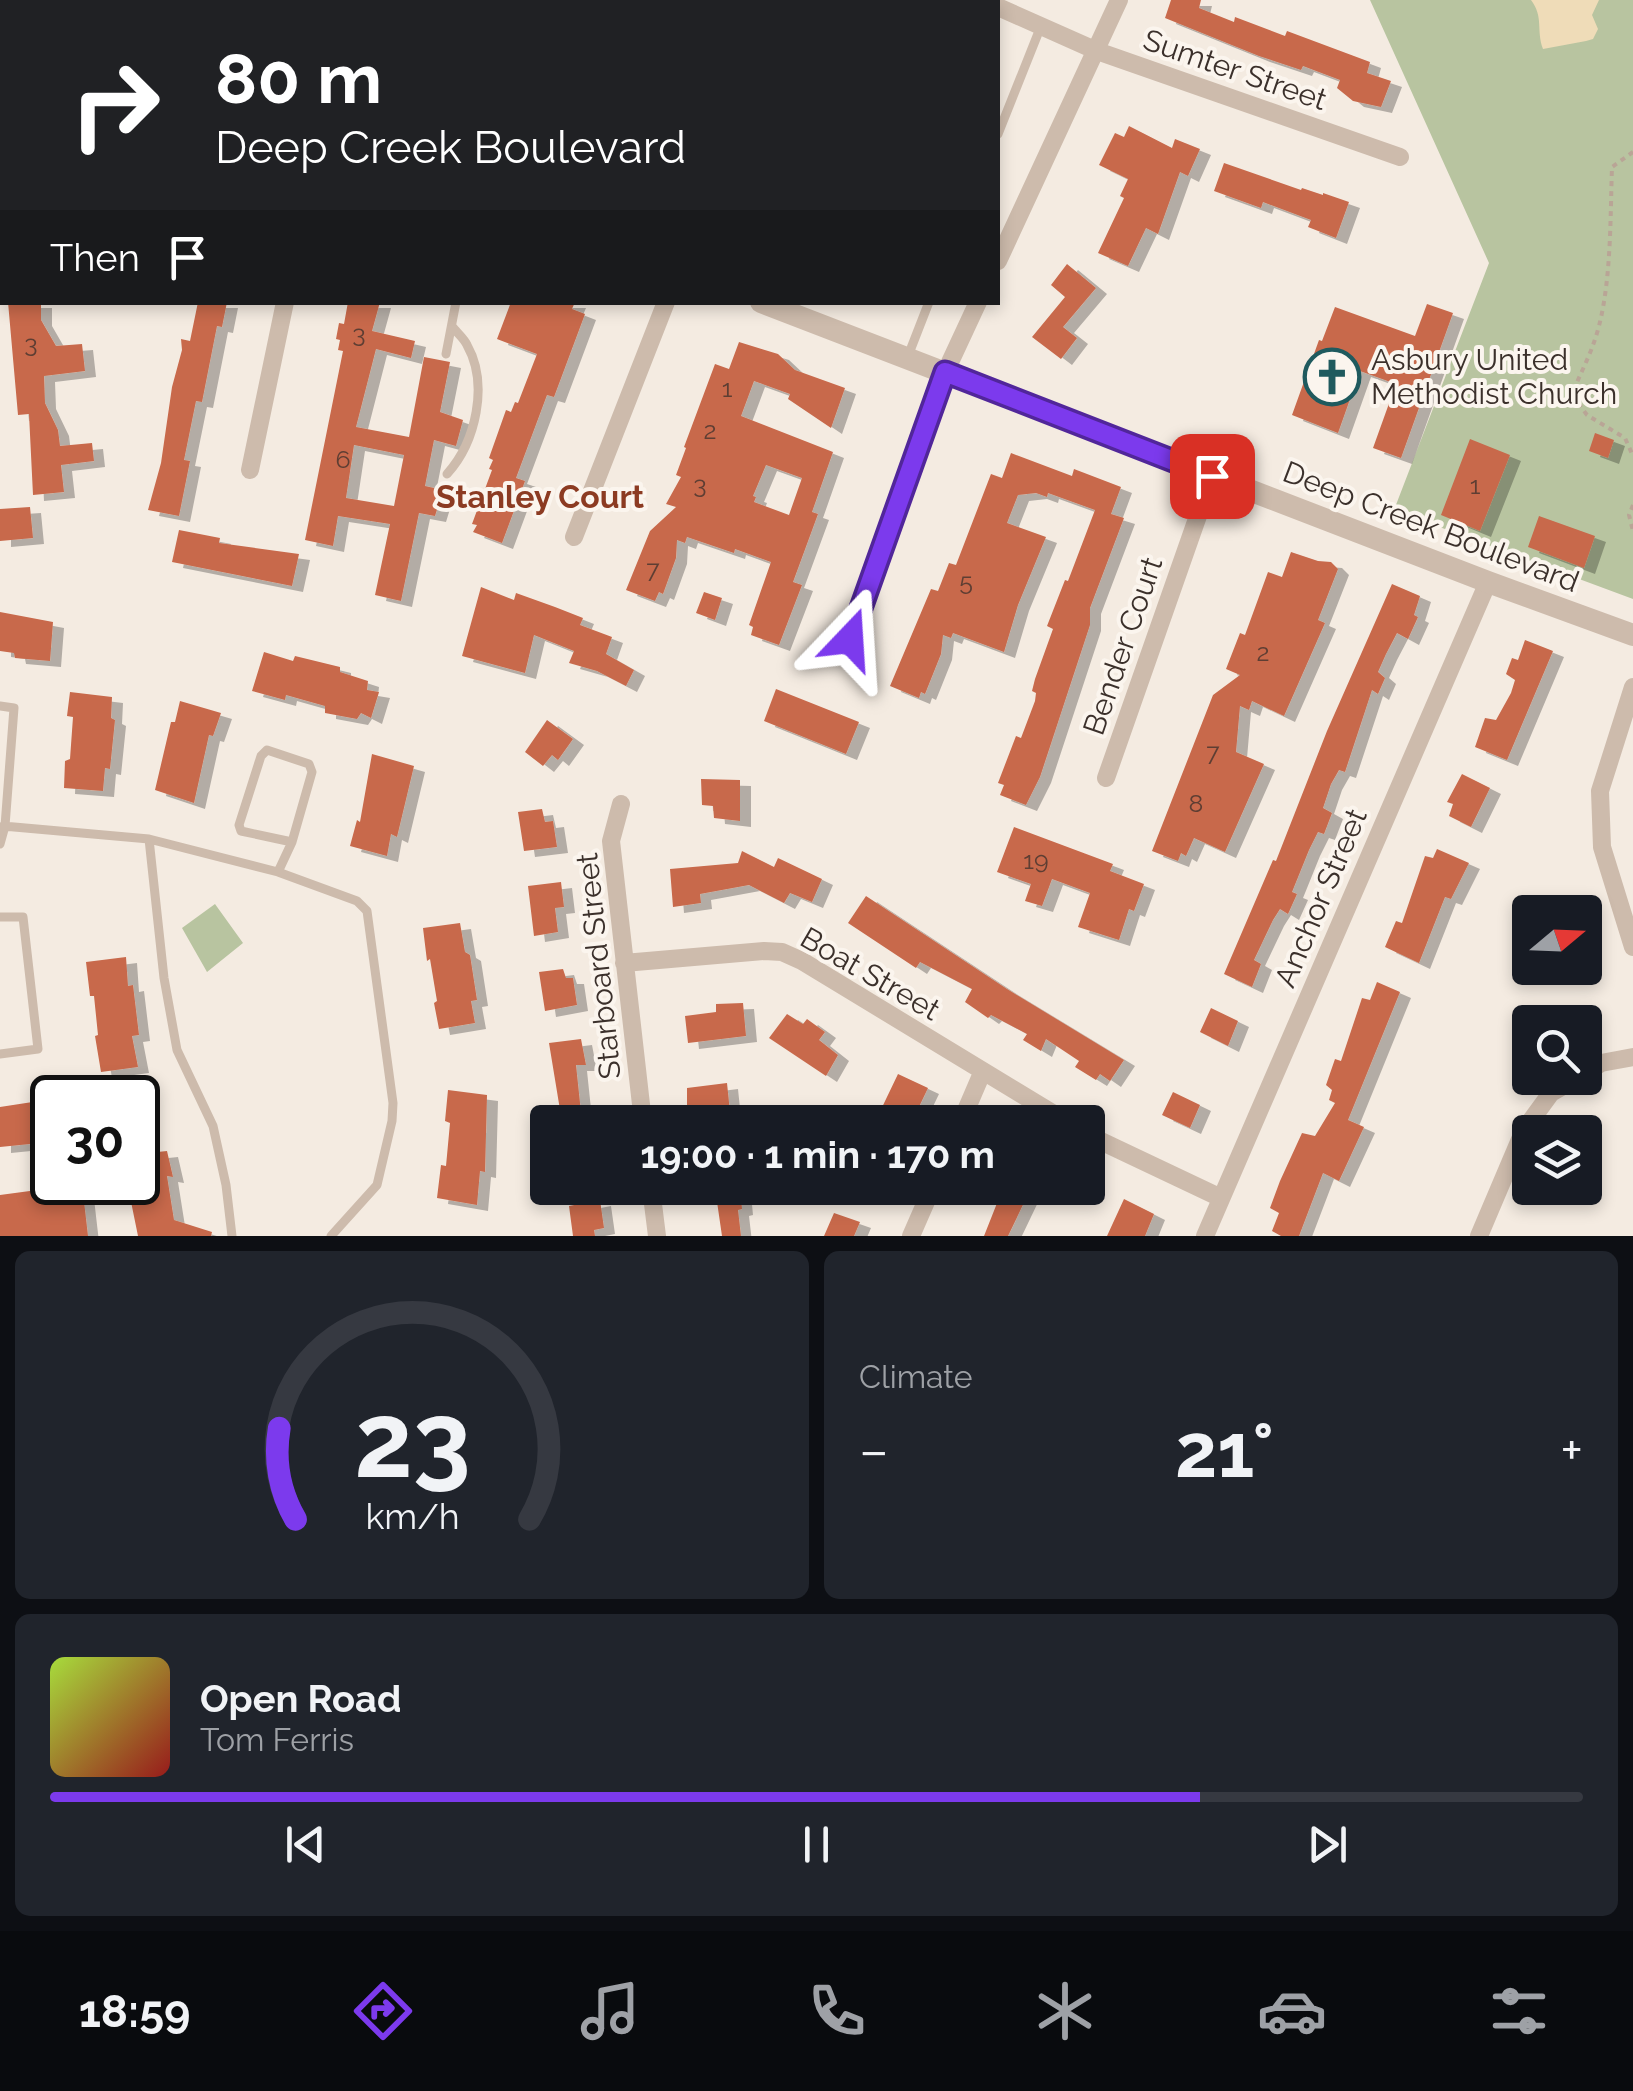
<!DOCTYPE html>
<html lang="en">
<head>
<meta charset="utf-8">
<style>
  body { margin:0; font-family:Raleway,sans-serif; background:#20242c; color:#f1f3f6; height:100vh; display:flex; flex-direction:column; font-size:38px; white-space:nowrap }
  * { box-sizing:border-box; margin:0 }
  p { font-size:32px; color:#9ea1a6 }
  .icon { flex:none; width:55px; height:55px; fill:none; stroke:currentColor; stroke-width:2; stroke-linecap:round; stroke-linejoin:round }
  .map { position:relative; height:1236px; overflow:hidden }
  .details { display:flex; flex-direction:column; gap:15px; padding:15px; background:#0d0f14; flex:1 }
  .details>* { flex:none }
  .top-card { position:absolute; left:0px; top:0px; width:1000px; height:305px; box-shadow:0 5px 15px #0003; background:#202124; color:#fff; overflow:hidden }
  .needle { width:65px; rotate:71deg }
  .fabs { position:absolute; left:1512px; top:895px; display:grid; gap:20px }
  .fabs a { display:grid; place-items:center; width:90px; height:90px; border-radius:10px; background:#171b24; box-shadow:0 5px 15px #0003; font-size:50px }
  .speed { position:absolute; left:30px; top:1075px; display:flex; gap:20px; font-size:50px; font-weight:700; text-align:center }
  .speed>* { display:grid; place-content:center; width:130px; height:130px; border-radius:50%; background:#171b24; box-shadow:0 5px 15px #0003; line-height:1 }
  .speed .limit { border:5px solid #111; border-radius:15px; background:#fff; color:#111 }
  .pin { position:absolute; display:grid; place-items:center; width:85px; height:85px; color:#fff; margin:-42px; border-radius:20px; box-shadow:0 5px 15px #0006 }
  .me { position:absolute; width:110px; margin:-55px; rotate:20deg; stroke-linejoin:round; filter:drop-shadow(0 0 8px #0008) }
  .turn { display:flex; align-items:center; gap:35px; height:210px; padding:0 50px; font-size:45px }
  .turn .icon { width:130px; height:130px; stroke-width:2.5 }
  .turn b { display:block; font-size:70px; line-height:85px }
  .then { display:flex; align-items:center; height:95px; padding:0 50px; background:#0003; gap:20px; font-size:38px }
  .big { font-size:75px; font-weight:700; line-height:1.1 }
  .details .card { flex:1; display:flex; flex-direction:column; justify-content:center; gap:15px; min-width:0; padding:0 35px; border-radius:15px; background:#20242c }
  .details .dial { align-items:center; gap:0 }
  .dial svg { height:260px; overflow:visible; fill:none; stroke:#363941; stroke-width:7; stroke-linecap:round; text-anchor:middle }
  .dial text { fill:#f1f3f6; stroke:none }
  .song { display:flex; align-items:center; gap:30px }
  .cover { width:120px; height:120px; border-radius:15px; background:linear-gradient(135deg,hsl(80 70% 55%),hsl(0 70% 35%)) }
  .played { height:10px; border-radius:5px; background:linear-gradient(90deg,#7c3aed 75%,#363941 75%) }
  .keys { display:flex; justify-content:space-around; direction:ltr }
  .heat { display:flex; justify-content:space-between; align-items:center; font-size:55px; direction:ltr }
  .details .tiles { flex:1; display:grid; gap:15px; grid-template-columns:1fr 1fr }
  .card:last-child { grid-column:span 2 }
  .trip { position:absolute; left:530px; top:1105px; width:575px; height:100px; border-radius:10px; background:#171b24; box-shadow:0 5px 15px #0003; font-weight:700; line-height:100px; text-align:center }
  .menu { display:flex; height:160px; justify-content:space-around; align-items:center; background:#090b0e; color:#9ea1a6 }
  .menu .icon { width:70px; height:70px }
  .menu .selected { color:#7c3aed }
  .menu b { font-size:45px; color:#f1f3f6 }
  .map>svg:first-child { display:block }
  .green { fill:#b8c4a0 }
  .sand { fill:#efdcb8 }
  .building { fill:#c8694b; fill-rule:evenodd; filter:url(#shadow) }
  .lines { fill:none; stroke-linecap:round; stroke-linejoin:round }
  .path { stroke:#b9a596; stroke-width:4; stroke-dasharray:5 5; stroke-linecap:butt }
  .service { stroke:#cdbbac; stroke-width:9 }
  .minor { stroke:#cdbbac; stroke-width:18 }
  .tertiary { stroke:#cdbbac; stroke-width:22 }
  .route-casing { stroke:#51269a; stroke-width:25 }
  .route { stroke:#7c3aed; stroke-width:18 }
  .labels { text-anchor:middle; stroke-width:8; stroke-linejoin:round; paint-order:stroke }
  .number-label { font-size:25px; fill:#5e3e33 }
  .street-label { font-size:30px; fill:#3b302b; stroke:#fbf5ee }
  .poi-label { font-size:30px; fill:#3b302b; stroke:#fbf5ee; text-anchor:start }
  .neighbourhood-label { font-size:32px; font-weight:bold; fill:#8c3b22; stroke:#fbf5ee }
</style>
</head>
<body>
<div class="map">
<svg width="1633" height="1236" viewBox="0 0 1633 1236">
  <defs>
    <filter id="shadow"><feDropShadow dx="11" dy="6" stdDeviation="0" flood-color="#0004"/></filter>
  </defs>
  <rect width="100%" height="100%" fill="#f4ebe1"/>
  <path class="green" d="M1370 0H1633V599L1394 510 1489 263Z
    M215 904 243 943 207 972 182 928Z"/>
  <path class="sand" d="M1531 0H1599L1592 15 1598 29 1593 39 1586 41 1543 49C1536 30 1544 17 1531 0Z"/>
  <path class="building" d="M1171 0H1201L1199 8 1234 22 1235 17 1285 36 1287 31 1370 62 1367 73 1391 81 1381 107 1353 101 1337 88 1340 80 1303 66 1301 70 1259 56 1165 18Z
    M1129 126 1172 148 1175 139 1200 149 1188 176 1180 172 1158 234 1146 228 1128 266 1098 253 1124 198 1120 196 1128 179 1099 165 1115 133 1124 137Z
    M1224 163 1301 190 1302 188 1323 195V193L1349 202 1336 238 1308 227 1311 220 1263 202 1261 208 1214 191Z
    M1067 264 1096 288 1063 327 1077 338 1061 359 1032 337 1065 297 1051 285Z
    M8 302H41V320L56 346 82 344 85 371 44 376 45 403 58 430 60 446 92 443 94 461 61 465 64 492 33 495 29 414 18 415Z
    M198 302H227L222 327 217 326 202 402 196 401 184 460 190 461 179 516 148 510 161 463 172 387 182 350 181 339 190 341Z
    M348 302H380L372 331 415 341 411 358 376 349 356 427 409 437 424 357 450 362 440 412 463 420 456 446 434 440 425 486 443 490 435 516 419 513 401 601 375 595 390 524 338 516 333 546 305 540 343 351 338 350 340 340 336 339 339 323 344 324ZM354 445 404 455 394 506 346 498Z
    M511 302H575L572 309 585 314 554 397 547 395 516 478 525 481 502 543 473 532 477 525 472 524 492 470 489 469 493 460 489 458 506 410 511 412 515 402 518 403 537 354 497 339Z
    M1427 304 1453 313 1401 458 1373 448 1396 384 1360 371 1338 433 1292 415 1319 340 1322 341 1335 307 1415 336Z
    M739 342 778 354 795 370 845 388 831 428 788 399 790 394 754 381 741 416 833 452 812 512 818 514 793 582 802 585 779 645 751 635 753 627 749 625 771 562 735 549 734 553 687 537 685 543 677 540 676 558 663 594 659 592 655 601 626 590 650 531 676 507 666 504 681 477 676 475 686 448 684 447 715 364 729 369ZM766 465 802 478 789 515 754 502 756 497 753 496Z
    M1595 433 1614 440 1608 458 1589 451Z
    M1470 439 1510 455 1480 531 1441 515Z
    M1011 453 1072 476 1074 469 1121 487 1111 514 1124 518 1090 608V625L1040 777 1026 805 1000 795 1004 785 998 783 1016 736 1021 738 1035 701 1036 693 1032 691 1035 679 1053 629 1047 626 1065 580 1068 581 1095 510 1048 493 1047 497 1036 493 1018 495 1007 523 1046 537 1018 605 1004 652 953 633 951 638 943 635 941 654 925 694 921 692 919 698 890 686 931 589 938 591 949 563 956 565 991 474 1002 478Z
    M30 507 33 538 0 541V509Z
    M1539 516 1595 536 1584 568 1528 547Z
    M179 530 220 538 219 543 299 554 292 586 172 562Z
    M1291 552 1318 561 1331 562 1338 569 1318 620 1325 623 1284 716 1252 701 1249 710 1240 706 1236 752 1264 764 1225 852 1194 838 1186 856 1181 853 1178 861 1152 851 1213 695 1240 675 1226 669 1240 633 1245 635 1268 572 1282 577Z
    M1392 584 1420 596 1414 615 1418 617 1408 639 1397 633 1386 654 1378 672 1385 678 1378 694 1372 690 1345 772 1339 770 1331 784 1323 808 1332 813 1324 834 1318 832 1309 850 1292 892 1297 894 1288 914 1280 909 1273 920 1254 960 1261 964 1252 987 1224 974 1273 860 1276 861 1327 731Z
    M481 587 514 600 516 593 555 607 583 618 580 625 612 637 606 654 634 670 626 686 597 671 569 663 574 651 534 635 525 673 462 656Z
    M704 592 722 598 715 620 696 613Z
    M0 612 53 622 50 661 15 658 14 653 0 651Z
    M1525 640 1553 651 1507 760 1475 747 1485 718 1496 720 1511 693 1515 680 1506 674 1512 658 1518 660Z
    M264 652 293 661 295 656 340 667V672L368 681 367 690 379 692 371 718 361 713 357 719 325 713V706L286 695 285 700 252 691Z
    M776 689 859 722 846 754 764 721Z
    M70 692 112 697 111 718 115 720 110 769 105 768 103 791 64 788 65 761 70 759 73 717 67 716Z
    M180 701 221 713 213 736 209 735 194 803 155 790 171 722H175Z
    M547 720 573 739 558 760 552 755 543 766 525 752Z
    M372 754 414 766 397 837 391 834 387 856 350 846 357 820 360 822Z
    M1462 774 1490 788 1471 827 1449 816 1453 804 1447 802Z
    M701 779 740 780V821L714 818 713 806 702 805Z
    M542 809 545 822 553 821 557 847 524 851 518 812Z
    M1014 827 1113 864 1110 871 1144 884 1134 911 1129 909 1119 940 1078 927 1090 893 1052 879 1042 906 1025 901 1031 884 997 872Z
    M1437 849 1469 863 1451 899 1445 897 1419 963 1385 947 1396 921 1402 923 1425 856 1433 858Z
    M742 851 774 867 778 858 822 879 812 902 790 893 784 903 749 885 700 894 701 903 673 907 670 869 738 863Z
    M561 882 564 907 555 908 558 932 534 936 528 886Z
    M866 896 1007 989 1124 1060 1110 1081 1100 1074 1096 1080 1075 1067 1079 1061 1046 1039 1041 1051 1023 1040 1027 1034 991 1015 988 1018 965 1002 972 989 920 962 916 968 848 923Z
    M460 923 465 952 470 955 477 1000 471 1001 475 1023 439 1029 434 1003 437 1001 430 959 427 961 423 928Z
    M126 957 128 986 133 985 139 1035 132 1036 138 1067 101 1072 95 1036 98 1035 94 996H90L86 962Z
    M563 969 566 978H573L577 1005 545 1011 539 972Z
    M1377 982 1400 992 1348 1120 1364 1127 1339 1181 1323 1173 1299 1236H1281L1272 1231 1279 1213 1270 1208 1280 1181 1302 1133 1315 1136 1335 1103 1329 1100 1332 1090 1326 1085 1335 1059 1341 1061 1362 998 1370 1000Z
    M743 1003 746 1036 688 1043 685 1016 716 1012V1004Z
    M1211 1008 1238 1021 1228 1046 1200 1032Z
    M787 1014 803 1024 807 1019 825 1032 819 1040 838 1055 826 1076 769 1038Z
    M581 1039 586 1065H576L582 1122H562L549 1043Z
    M898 1074 928 1088 916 1113 907 1109 901 1122H875Z
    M727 1083 731 1122 693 1120 692 1109H687V1088Z
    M448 1090 487 1095 485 1172 480 1171 477 1205 437 1198 441 1165 446 1166 450 1123 445 1121Z
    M1173 1092 1200 1105 1190 1128 1162 1115Z
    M52 1099 50 1142 0 1147V1107Z
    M167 1151 173 1177 167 1176 174 1220 212 1232 211 1236H138L127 1182H138V1154Z
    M82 1184 88 1236H0V1195Z
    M715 1188H740L742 1209 738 1210 741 1236H722Z
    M1003 1188H1031L1008 1236H984Z
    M1124 1199 1154 1214 1145 1236H1107Z
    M600 1200 604 1228 594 1230 595 1236H573L569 1206Z
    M834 1213 860 1222 854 1236H824Z"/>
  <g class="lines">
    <path class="path" d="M1633 152 1612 167C1610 220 1612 295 1593 345 1587 362 1578 378 1572 395L1587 415 1625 438 1633 456
      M1633 505 1629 515 1633 531"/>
    <path class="service" d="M831 2 832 0
      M998 134 1041 26
      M446 354 456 302
      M908 356 929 302
      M447 474C476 442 489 384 467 345 464 338 456 332 452 326
      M0 706 14 708 5 826 0 844
      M3 826 149 839
      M278 872 292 842 241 831 239 825 261 756 267 750 309 764 312 772 292 842
      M0 917H23L38 1049 0 1054
      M232 1236 226 1185 213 1126 177 1050 164 978 149 839 278 872 357 901 367 911 393 1103 392 1121 377 1185 331 1236"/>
    <path class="minor" d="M998 7 1097 51 1400 157
      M998 261 1119 0
      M250 470 285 302
      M574 537 666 302
      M850 639 945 373 978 302
      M1633 687 1600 791 1602 847 1633 947
      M1106 778 1212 476
      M621 804 611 841 643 1122
      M624 963 764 951 782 952 802 961 1067 1122
      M1585 1073 1601 1063 1633 1057
      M961 1122 982 1073
      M1088 1135 1221 1198
      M651 1188 657 1236
      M911 1236 932 1188
      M1205 1236 1488 582
      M1479 1236 1524 1130 1551 1093 1577 1078"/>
    <path class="tertiary" d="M0 118H2
      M761 302 1488 582 1633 635"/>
  </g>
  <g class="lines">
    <g class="route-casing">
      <path id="route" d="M850 639 945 372 1212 476"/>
    </g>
    <use href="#route" class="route"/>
  </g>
  <defs>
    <g id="church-ring" transform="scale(2.875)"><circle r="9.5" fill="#fbf5ee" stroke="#1f5a5e" stroke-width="1.5"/><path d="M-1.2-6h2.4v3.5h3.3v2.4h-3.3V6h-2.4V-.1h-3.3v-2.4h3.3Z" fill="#1f5a5e"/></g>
  </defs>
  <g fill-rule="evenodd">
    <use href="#church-ring" x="1332" y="377"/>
  </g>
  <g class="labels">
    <g class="number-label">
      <text x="359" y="342">3</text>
      <text x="31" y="352">3</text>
      <text x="727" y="397">1</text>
      <text x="710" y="439">2</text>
      <text x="343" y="468">6</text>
      <text x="700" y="493">3</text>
      <text x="1475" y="494">1</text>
      <text x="653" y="578">7</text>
      <text x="966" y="590">5</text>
      <text x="1263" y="661">2</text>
      <text x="1213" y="761">7</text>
      <text x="1196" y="812">8</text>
      <text x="1036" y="869">19</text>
    </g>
    <g class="street-label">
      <text transform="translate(1235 70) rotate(19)" y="10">Sumter Street</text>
      <text transform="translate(1431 527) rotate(21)" y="10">Deep Creek Boulevard</text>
      <text transform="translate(1123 646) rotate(-71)" y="10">Bender Court</text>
      <text transform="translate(1321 898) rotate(-67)" y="10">Anchor Street</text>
      <text transform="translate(599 966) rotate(-96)" y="10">Starboard Street</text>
      <text transform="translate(870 974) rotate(30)" y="10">Boat Street</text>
    </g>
    <g class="poi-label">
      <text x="1371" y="370">Asbury United<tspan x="1371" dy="34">Methodist Church</tspan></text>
    </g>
    <g class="neighbourhood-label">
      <text x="540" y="508">Stanley Court</text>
    </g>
  </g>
</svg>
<div class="fabs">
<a><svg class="needle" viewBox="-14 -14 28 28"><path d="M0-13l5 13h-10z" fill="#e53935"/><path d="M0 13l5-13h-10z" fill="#9ea1a6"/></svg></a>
<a><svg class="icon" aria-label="search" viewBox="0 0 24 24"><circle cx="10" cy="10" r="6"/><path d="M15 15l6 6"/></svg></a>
<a><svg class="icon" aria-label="layers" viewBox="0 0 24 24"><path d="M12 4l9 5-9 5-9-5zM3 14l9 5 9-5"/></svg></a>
</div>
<div class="speed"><div class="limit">30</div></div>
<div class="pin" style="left:1212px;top:476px;background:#d93025"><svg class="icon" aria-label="arrive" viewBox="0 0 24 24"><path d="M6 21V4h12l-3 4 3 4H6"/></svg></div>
<svg class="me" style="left:850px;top:639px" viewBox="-20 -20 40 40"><path d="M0-17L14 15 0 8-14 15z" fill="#7c3aed" stroke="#fff" stroke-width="4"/></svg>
<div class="trip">19:00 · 1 min · 170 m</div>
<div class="top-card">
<div class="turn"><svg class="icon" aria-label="right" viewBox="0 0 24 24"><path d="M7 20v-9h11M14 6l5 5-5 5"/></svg><div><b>80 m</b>Deep Creek Boulevard</div></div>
<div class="then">Then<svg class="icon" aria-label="arrive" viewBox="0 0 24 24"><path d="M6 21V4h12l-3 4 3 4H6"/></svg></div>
</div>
</div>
<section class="details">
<div class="tiles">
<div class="card dial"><svg viewBox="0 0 100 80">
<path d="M14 69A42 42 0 1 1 86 69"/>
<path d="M14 69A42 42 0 0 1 9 41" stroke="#7c3aed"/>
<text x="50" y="56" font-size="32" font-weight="700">23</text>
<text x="50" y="72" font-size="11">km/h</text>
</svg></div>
<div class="card"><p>Climate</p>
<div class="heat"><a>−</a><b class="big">21°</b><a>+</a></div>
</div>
<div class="card">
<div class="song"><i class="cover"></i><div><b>Open Road</b><p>Tom Ferris</p></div></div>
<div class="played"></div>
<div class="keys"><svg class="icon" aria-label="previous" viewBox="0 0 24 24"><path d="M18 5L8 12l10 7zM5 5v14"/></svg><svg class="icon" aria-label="pause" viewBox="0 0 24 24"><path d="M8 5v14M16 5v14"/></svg><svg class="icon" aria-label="next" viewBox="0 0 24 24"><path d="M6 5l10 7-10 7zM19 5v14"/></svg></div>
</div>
</div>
</section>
<nav class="menu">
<b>18:59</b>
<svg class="icon selected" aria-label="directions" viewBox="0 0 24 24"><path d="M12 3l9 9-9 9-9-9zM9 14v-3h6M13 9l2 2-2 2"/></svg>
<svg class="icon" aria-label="music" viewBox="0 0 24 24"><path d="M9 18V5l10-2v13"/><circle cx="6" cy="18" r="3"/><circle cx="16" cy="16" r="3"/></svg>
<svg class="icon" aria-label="phone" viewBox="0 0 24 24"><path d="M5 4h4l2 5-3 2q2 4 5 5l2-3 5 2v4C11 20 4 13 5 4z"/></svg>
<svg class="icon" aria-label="climate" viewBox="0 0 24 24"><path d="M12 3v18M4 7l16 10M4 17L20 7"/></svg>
<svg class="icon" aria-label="car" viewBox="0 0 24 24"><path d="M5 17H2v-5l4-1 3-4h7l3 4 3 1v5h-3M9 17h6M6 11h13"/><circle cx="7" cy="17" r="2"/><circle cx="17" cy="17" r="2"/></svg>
<svg class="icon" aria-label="filters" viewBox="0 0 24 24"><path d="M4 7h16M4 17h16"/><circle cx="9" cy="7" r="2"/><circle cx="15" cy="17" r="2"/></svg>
</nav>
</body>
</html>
